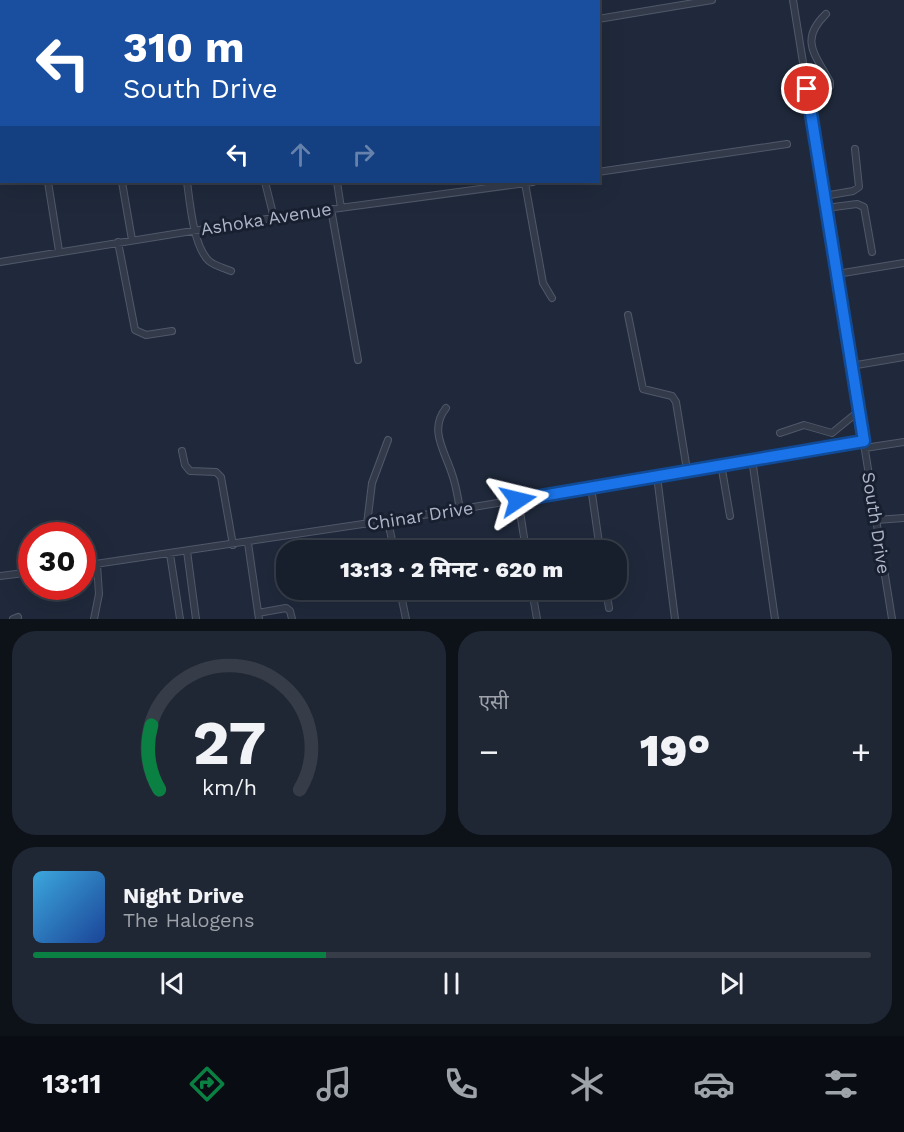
<!DOCTYPE html>
<html lang="hi">
<head>
<meta charset="utf-8">
<style>
  body { margin:0; font-family:"Work Sans","Noto Sans Devanagari",sans-serif; background:#202734; color:#f1f3f6; height:100vh; display:flex; flex-direction:column; font-size:22px; white-space:nowrap }
  * { box-sizing:border-box; margin:0 }
  p { font-size:20px; color:#9ea2a9 }
  .icon { flex:none; width:33px; height:33px; fill:none; stroke:currentColor; stroke-width:2; stroke-linecap:round; stroke-linejoin:round }
  .map { position:relative; height:619px; overflow:hidden }
  .panel { display:flex; flex-direction:column; gap:12px; padding:12px; background:#0d1118; flex:1 }
  .panel>* { flex:none }
  .guide { position:absolute; left:0px; top:0px; width:600px; height:183px; box-shadow:0 6px 24px #0002,0 0 0 2px #363d48; background:#1a4fa0; color:#fff; overflow:hidden }
  .speed { position:absolute; left:18px; top:522px; display:flex; gap:12px; font-size:30px; font-weight:700; text-align:center }
  .speed>* { display:grid; place-content:center; width:78px; height:78px; border-radius:50%; background:#171f2c; box-shadow:0 6px 24px #0002,0 0 0 2px #363d48; line-height:1 }
  .speed .limit { border:9px solid #d22; background:#fff; color:#111 }
  .pin { position:absolute; display:grid; place-items:center; width:51px; height:51px; color:#fff; margin:-26px; border:3px solid #fff; border-radius:50%; box-shadow:0 2px 6px #0007 }
  .me { position:absolute; width:66px; margin:-33px; rotate:80deg; stroke-linejoin:round; filter:drop-shadow(0 0 4px #0008) }
  .turn { display:flex; align-items:center; gap:21px; height:126px; padding:0 24px; font-size:27px }
  .turn .icon { width:78px; height:78px; stroke-width:2.5 }
  .turn b { display:block; font-size:42px; line-height:51px }
  .lanes { display:flex; align-items:center; height:57px; padding:0 24px; background:#0003; justify-content:center; gap:30px; direction:ltr }
  .lanes .off { opacity:.35 }
  .big { font-size:45px; font-weight:800; line-height:1.1 }
  .panel .tile { flex:1; display:flex; flex-direction:column; justify-content:center; gap:9px; min-width:0; padding:0 21px; border-radius:24px; background:#202734 }
  .panel .dial { align-items:center; gap:0 }
  .dial svg { height:156px; overflow:visible; fill:none; stroke:#363d48; stroke-width:7; stroke-linecap:round; text-anchor:middle }
  .dial text { fill:#f1f3f6; stroke:none }
  .song { display:flex; align-items:center; gap:18px }
  .cover { width:72px; height:72px; border-radius:9px; background:linear-gradient(135deg,hsl(200 70% 55%),hsl(220 70% 35%)) }
  .played { height:6px; border-radius:3px; background:linear-gradient(90deg,#0b8043 35%,#363d48 35%) }
  .keys { display:flex; justify-content:space-around; direction:ltr }
  .heat { display:flex; justify-content:space-between; align-items:center; font-size:33px; direction:ltr }
  .panel .tiles { flex:1; display:grid; gap:12px; grid-template-columns:1fr 1fr }
  .tile:last-child { grid-column:span 2 }
  .trip { position:absolute; left:276px; top:540px; width:351px; height:60px; border-radius:24px; background:#171f2c; box-shadow:0 6px 24px #0002,0 0 0 2px #363d48; font-weight:800; line-height:60px; text-align:center }
  .tab-bar { display:flex; height:96px; justify-content:space-around; align-items:center; background:#090c12; color:#9ea2a9 }
  .tab-bar .icon { width:42px; height:42px }
  .tab-bar .current { color:#0b8043 }
  .tab-bar b { font-size:27px; color:#f1f3f6 }
  .map>svg:first-child { display:block }
  .lines { fill:none; stroke-linecap:round; stroke-linejoin:round }
  .street-casing { stroke:#505869; stroke-width:8 }
  .street { stroke:#333b4b; stroke-width:6 }
  .route-casing { stroke:#114b97; stroke-width:15 }
  .route { stroke:#1a73e8; stroke-width:10 }
  .labels { text-anchor:middle; stroke-width:6; stroke-linejoin:round; paint-order:stroke }
  .street-label { font-size:18px; fill:#adb5c8; stroke:#182030 }
</style>
</head>
<body>
<div class="map">
<svg width="904" height="619" viewBox="0 0 904 619">
  <rect width="100%" height="100%" fill="#1f293b"/>
  <g class="lines">
    <g class="street-casing">
      <path id="street" d="M20 0 21 2
        M171 0V2
        M793 0 892 619
        M598 19 712 0
        M811 112 830 86V82C815 54 799 40 826 14
        M598 172 787 144
        M48 182 59 251
        M122 182 132 240
        M187 182C190 202 193 246 209 261 215 266 224 268 231 271
        M265 182 274 218
        M337 182 341 208
        M525 183 543 283 552 298
        M824 196 853 191 859 187 855 149
        M826 208 857 204 864 207 872 252
        M331 209 358 360
        M118 242 135 330 146 335 172 331
        M0 262 310 212 533 182
        M837 274 904 263
        M628 315 643 389 672 396 676 402 687 470
        M851 366 904 357
        M446 408C429 429 444 450 451 471 456 484 458 497 460 510
        M780 433 804 425 832 433 859 411
        M865 448 904 442
        M182 451 185 465 190 471 216 472 221 477 233 545
        M752 459 775 619
        M721 464 730 516
        M657 476 675 619
        M591 487 600 550
        M518 499 526 550
        M876 520 904 518
        M388 521 394 550
        M367 524 372 483 388 440
        M248 543 259 619
        M187 551 196 619
        M170 554 180 619
        M82 566 450 511 864 441
        M0 576 32 572
        M400 590 406 619
        M532 590 537 619
        M606 590 609 608
        M258 613 286 608 290 611 292 619
        M13 619 18 617
        M94 619 99 594 97 564"/>
    </g>
    <use href="#street" class="street"/>
  </g>
  <g class="lines">
    <g class="route-casing">
      <path id="route" d="M518 500 864 441 807 89"/>
    </g>
    <use href="#route" class="route"/>
  </g>
  <g class="labels">
    <g class="street-label">
      <text transform="translate(266 219) rotate(-9)" y="6">Ashoka Avenue</text>
      <text transform="translate(420 516) rotate(-9)" y="6">Chinar Drive</text>
      <text transform="translate(876 523) rotate(81)" y="6">South Drive</text>
    </g>
  </g>
</svg>
<div class="speed"><div class="limit">30</div></div>
<div class="pin" style="left:807px;top:89px;background:#d93025"><svg class="icon" aria-label="arrive" viewBox="0 0 24 24"><path d="M6 21V4h12l-3 4 3 4H6"/></svg></div>
<svg class="me" style="left:518px;top:500px" viewBox="-20 -20 40 40"><path d="M0-17L14 15 0 8-14 15z" fill="#1a73e8" stroke="#fff" stroke-width="4"/></svg>
<div class="trip">13:13 · 2 मिनट · 620 m</div>
<div class="guide">
<div class="turn"><svg class="icon" aria-label="left" viewBox="0 0 24 24"><path d="M17 20v-9H6M10 6l-5 5 5 5"/></svg><div><b>310 m</b>South Drive</div></div>
<div class="lanes"><svg class="icon" aria-label="left" viewBox="0 0 24 24"><path d="M17 20v-9H6M10 6l-5 5 5 5"/></svg><svg class="icon off" aria-label="ahead" viewBox="0 0 24 24"><path d="M12 20V5M6 11l6-6 6 6"/></svg><svg class="icon off" aria-label="right" viewBox="0 0 24 24"><path d="M7 20v-9h11M14 6l5 5-5 5"/></svg></div>
</div>
</div>
<section class="panel">
<div class="tiles">
<div class="tile dial"><svg viewBox="0 0 100 80">
<path d="M14 69A42 42 0 1 1 86 69"/>
<path d="M14 69A42 42 0 0 1 10 36" stroke="#0b8043"/>
<text x="50" y="56" font-size="32" font-weight="700">27</text>
<text x="50" y="72" font-size="11">km/h</text>
</svg></div>
<div class="tile"><p>एसी</p>
<div class="heat"><a>−</a><b class="big">19°</b><a>+</a></div>
</div>
<div class="tile">
<div class="song"><i class="cover"></i><div><b>Night Drive</b><p>The Halogens</p></div></div>
<div class="played"></div>
<div class="keys"><svg class="icon" aria-label="previous" viewBox="0 0 24 24"><path d="M18 5L8 12l10 7zM5 5v14"/></svg><svg class="icon" aria-label="pause" viewBox="0 0 24 24"><path d="M8 5v14M16 5v14"/></svg><svg class="icon" aria-label="next" viewBox="0 0 24 24"><path d="M6 5l10 7-10 7zM19 5v14"/></svg></div>
</div>
</div>
</section>
<nav class="tab-bar">
<b>13:11</b>
<svg class="icon current" aria-label="directions" viewBox="0 0 24 24"><path d="M12 3l9 9-9 9-9-9zM9 14v-3h6M13 9l2 2-2 2"/></svg>
<svg class="icon" aria-label="music" viewBox="0 0 24 24"><path d="M9 18V5l10-2v13"/><circle cx="6" cy="18" r="3"/><circle cx="16" cy="16" r="3"/></svg>
<svg class="icon" aria-label="phone" viewBox="0 0 24 24"><path d="M5 4h4l2 5-3 2q2 4 5 5l2-3 5 2v4C11 20 4 13 5 4z"/></svg>
<svg class="icon" aria-label="climate" viewBox="0 0 24 24"><path d="M12 3v18M4 7l16 10M4 17L20 7"/></svg>
<svg class="icon" aria-label="car" viewBox="0 0 24 24"><path d="M5 17H2v-5l4-1 3-4h7l3 4 3 1v5h-3M9 17h6M6 11h13"/><circle cx="7" cy="17" r="2"/><circle cx="17" cy="17" r="2"/></svg>
<svg class="icon" aria-label="filters" viewBox="0 0 24 24"><path d="M4 7h16M4 17h16"/><circle cx="9" cy="7" r="2"/><circle cx="15" cy="17" r="2"/></svg>
</nav>
</body>
</html>
